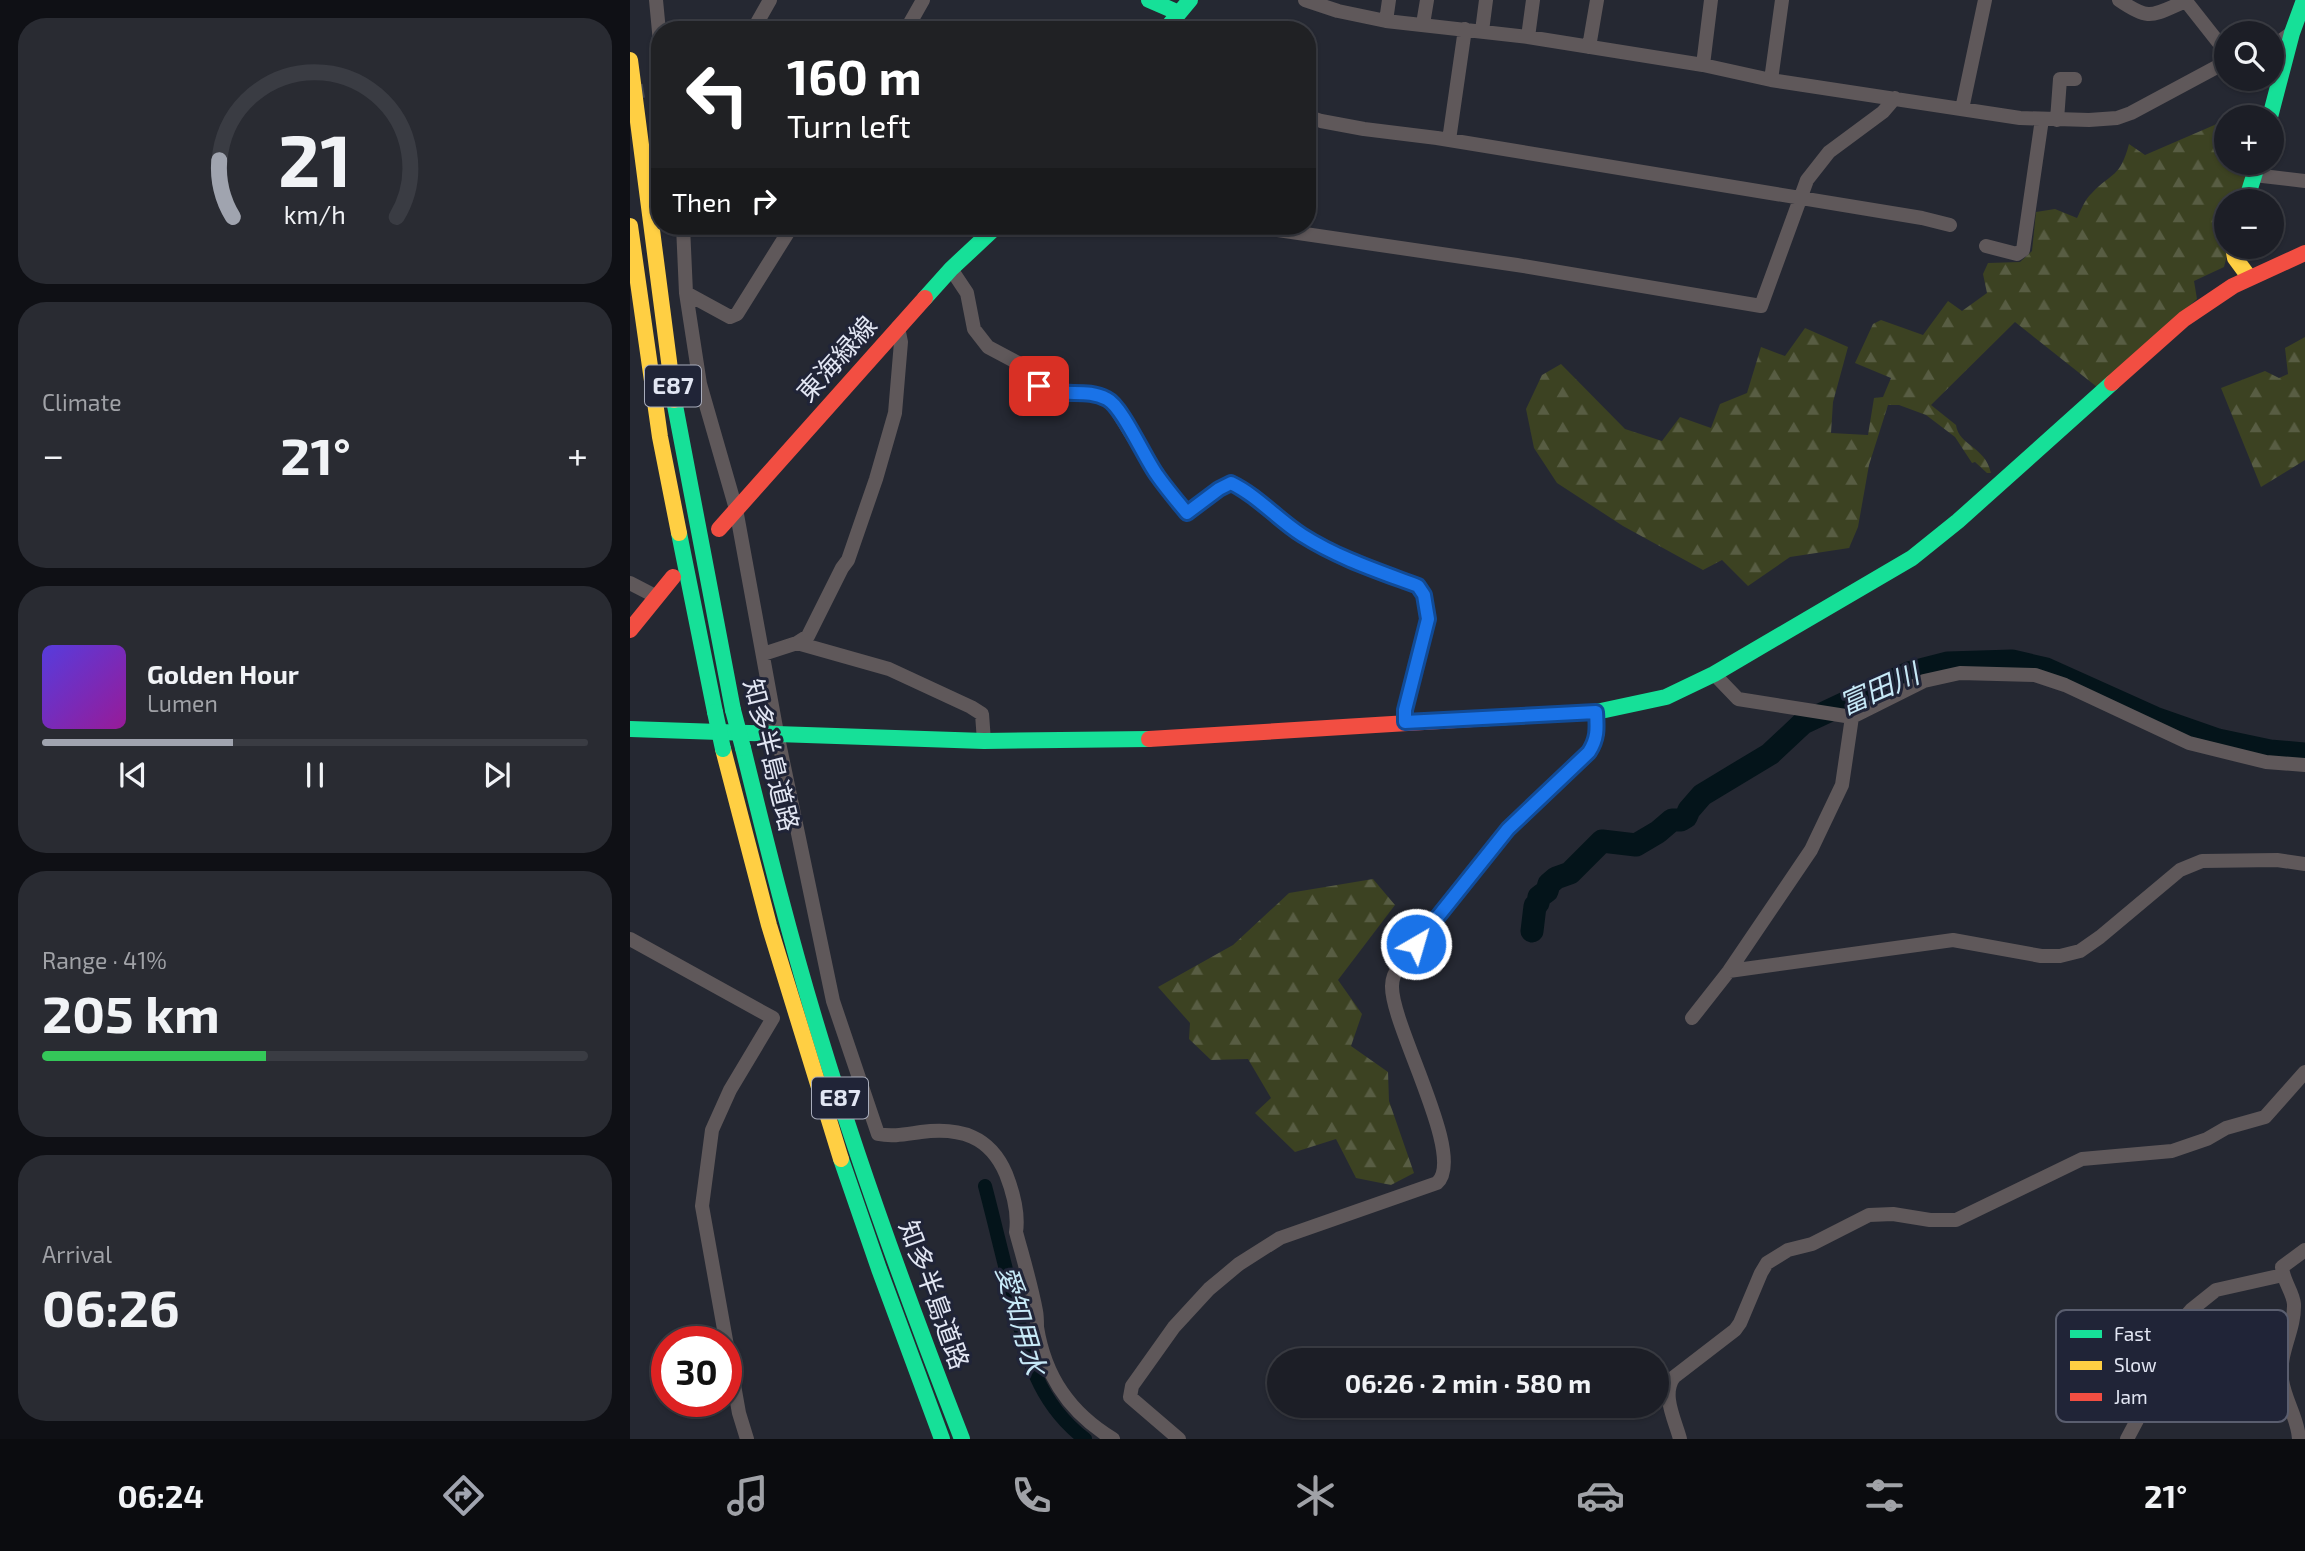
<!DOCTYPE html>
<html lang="en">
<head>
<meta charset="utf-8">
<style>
  body { margin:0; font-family:"Exo 2","Noto Sans JP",sans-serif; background:#292b32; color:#f1f3f6; height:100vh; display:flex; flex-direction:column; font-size:26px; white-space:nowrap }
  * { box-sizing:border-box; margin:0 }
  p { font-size:23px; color:#a0a2a7 }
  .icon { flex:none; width:38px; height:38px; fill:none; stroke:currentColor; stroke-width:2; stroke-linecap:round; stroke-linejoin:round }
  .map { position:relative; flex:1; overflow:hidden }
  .sheet { display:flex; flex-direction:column; gap:18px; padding:18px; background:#0f1015; width:630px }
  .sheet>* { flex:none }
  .hud { position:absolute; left:21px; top:21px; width:665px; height:214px; border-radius:28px; box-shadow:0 2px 5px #0004,0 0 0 2px #3a3c43; background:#202124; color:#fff; overflow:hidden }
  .tools { position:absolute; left:1584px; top:21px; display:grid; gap:14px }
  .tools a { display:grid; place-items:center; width:70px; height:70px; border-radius:50%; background:#1c1e26; box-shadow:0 2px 5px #0004,0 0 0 2px #3a3c43; font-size:35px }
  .speed { position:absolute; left:21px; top:1326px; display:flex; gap:14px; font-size:35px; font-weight:700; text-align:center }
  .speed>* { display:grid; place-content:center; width:91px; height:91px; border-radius:50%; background:#1c1e26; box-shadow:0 2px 5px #0004,0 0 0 2px #3a3c43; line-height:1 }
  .speed .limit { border:10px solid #d22; background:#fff; color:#111 }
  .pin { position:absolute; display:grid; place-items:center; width:60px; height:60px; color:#fff; margin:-30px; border-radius:14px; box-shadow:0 4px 10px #0006 }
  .me { position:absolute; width:77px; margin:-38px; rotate:38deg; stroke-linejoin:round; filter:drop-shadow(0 0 5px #0008) }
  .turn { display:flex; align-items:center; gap:24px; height:147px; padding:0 21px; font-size:32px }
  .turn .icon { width:91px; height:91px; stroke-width:2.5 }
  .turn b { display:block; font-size:49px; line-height:60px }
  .then { display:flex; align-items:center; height:66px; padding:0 21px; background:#0003; gap:14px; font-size:26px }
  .big { font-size:52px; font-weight:700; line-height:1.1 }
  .sheet .card { flex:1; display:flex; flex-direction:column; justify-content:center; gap:10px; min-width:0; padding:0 24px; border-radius:28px; background:#292b32 }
  .sheet .dial { align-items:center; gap:0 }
  .dial svg { height:182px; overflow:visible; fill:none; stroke:#3a3c43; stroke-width:7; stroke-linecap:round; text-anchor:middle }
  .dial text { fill:#f1f3f6; stroke:none }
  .song { display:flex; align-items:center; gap:21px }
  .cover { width:84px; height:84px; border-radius:10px; background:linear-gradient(135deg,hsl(250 70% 55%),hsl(300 70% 35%)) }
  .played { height:7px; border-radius:4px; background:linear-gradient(90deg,#a0a4af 35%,#3a3c43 35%) }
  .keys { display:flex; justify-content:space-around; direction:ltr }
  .heat { display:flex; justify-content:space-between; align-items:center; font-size:38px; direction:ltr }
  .charge { height:10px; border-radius:5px; background:linear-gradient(90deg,#34c759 41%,#3a3c43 0) }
  .trip { position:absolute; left:637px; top:1348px; width:402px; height:70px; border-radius:35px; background:#1c1e26; box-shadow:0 2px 5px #0004,0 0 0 2px #3a3c43; font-weight:700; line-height:70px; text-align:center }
  .menu { display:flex; height:112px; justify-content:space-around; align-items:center; background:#0b0c0f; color:#a0a2a7 }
  .menu .icon { width:49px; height:49px }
  .menu .current { color:#a0a4af }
  .menu b { font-size:32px; color:#f1f3f6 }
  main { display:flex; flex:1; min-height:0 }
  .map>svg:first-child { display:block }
  .forest { fill:url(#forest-firs) }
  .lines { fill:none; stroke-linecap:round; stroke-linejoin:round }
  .canal { stroke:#04141a; stroke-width:14 }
  .river { stroke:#04141a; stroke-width:23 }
  .street-tunnel { stroke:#41444f; stroke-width:14; stroke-dasharray:14 7; stroke-linecap:butt }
  .street { stroke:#5f585a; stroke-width:14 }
  .fast { stroke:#16e098; stroke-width:16 }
  .slow { stroke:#ffcf43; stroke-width:16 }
  .jam { stroke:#f24e42; stroke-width:16 }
  .fast-bridge { stroke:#16e098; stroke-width:16 }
  .route-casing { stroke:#114b97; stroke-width:18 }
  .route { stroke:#1a73e8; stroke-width:12 }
  .labels { text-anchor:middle; stroke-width:6; stroke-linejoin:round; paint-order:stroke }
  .shield { fill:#202437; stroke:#a8acbb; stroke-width:2 }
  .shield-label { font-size:24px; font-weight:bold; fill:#e2e6f3 }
  .street-label { font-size:26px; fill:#e2e6f3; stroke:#202437 }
  .water-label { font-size:28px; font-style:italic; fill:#c7e9f7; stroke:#202437 }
  .key { fill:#202437; stroke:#5a5e6f; stroke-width:2 }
  .key-label { font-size:19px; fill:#e2e6f3 }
</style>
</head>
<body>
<main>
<section class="sheet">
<div class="card dial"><svg viewBox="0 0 100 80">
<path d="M14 69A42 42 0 1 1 86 69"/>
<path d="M14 69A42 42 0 0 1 8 44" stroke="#a0a4af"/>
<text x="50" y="56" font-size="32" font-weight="700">21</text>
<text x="50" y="72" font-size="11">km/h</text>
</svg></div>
<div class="card"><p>Climate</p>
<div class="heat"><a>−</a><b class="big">21°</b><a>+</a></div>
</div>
<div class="card">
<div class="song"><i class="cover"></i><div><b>Golden Hour</b><p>Lumen</p></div></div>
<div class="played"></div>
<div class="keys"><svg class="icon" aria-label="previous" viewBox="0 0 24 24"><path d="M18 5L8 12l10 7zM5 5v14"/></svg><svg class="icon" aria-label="pause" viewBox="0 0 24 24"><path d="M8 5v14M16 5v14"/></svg><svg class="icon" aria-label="next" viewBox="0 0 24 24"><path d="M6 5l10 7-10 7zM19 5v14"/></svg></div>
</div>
<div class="card"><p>Range · 41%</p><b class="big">205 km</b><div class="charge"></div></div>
<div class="card"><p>Arrival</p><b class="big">06:26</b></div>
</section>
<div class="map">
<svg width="1675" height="1439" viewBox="0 0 1675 1439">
  <defs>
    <pattern id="forest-firs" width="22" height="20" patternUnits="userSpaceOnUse" patternTransform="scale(1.75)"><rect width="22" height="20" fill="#3c4222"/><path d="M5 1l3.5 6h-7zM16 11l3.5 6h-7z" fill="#585d43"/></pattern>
  </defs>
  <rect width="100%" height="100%" fill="#252832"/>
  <path class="forest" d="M1596 120V163H1621L1611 201H1596V247H1599L1594 267 1564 281 1567 299 1467 387 1385 322 1301 405 1326 425C1329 446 1355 446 1361 473H1357L1345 462 1342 463 1325 437 1296 415 1269 405H1258L1239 465 1228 527 1219 548 1160 557 1118 586 1092 560 1073 570 993 526 927 483 904 448 896 409 912 375 931 364 995 429 1032 441 1050 417 1081 428 1090 404 1117 393 1131 347 1155 356 1175 328 1218 347 1203 402 1201 433 1238 435 1244 398 1253 397 1261 378 1225 363 1243 324 1251 320 1293 335 1318 301 1332 311 1357 293 1353 274 1358 263 1390 262 1402 251 1406 212 1425 209 1447 218C1451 210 1455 199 1462 193 1482 172 1490 178 1499 144L1515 155Z
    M1675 337V460L1631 487 1591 388 1635 371 1649 378 1658 374 1655 348Z
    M743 879 765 905 708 980 732 1014 721 1046 758 1072 759 1101 784 1173 761 1185 726 1178 706 1139 665 1152 625 1113 641 1098 618 1059 581 1060 559 1039 560 1023 528 987 603 945 659 893Z"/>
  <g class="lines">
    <path class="canal" d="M355 1186C364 1220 372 1255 381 1289 395 1348 404 1400 455 1439"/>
    <path class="river" d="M902 931 905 906 908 903 909 897 917 891 919 884 926 878 940 873 972 841 1006 845 1028 832 1042 820H1051L1056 817 1059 810 1072 795 1140 754 1173 723 1279 673 1318 663 1382 661 1416 669 1525 718 1588 740 1640 751 1675 754"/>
    <path class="street-tunnel" d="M0 93 30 88"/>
    <path class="street" d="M26 0 30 42
      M675 0 708 11 756 21 898 37 1073 65 1141 80 1390 118 1459 120 1487 118 1501 113 1596 62
      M1489 0C1521 22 1522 15 1556 1
      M1555 0 1596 52
      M756 21 759 0
      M793 24 797 0
      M123 30 140 0
      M276 30 293 0
      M852 31 856 0
      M898 37 903 0
      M959 47 967 0
      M1642 47 1663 32
      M1073 65 1081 0
      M1141 80 1152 0
      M1332 109 1355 0
      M677 116 691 121 734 129 807 138 1292 218 1320 225
      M1427 120 1430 79H1445
      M819 140 835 29
      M1624 175 1675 181
      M53 226 56 293 70 384 106 509 147 733 203 1001 248 1134C263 1137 276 1134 291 1132 330 1127 360 1136 376 1174 383 1192 389 1212 386 1232 393 1258 401 1284 406 1311 407 1316 407 1321 407 1327 415 1377 440 1413 483 1439
      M620 226 887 265 1131 306 1177 180 1199 152 1253 112 1265 98
      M1356 246 1387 254 1393 250 1412 119
      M321 269 337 293 344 329 358 347 390 364 409 386 420 392 433 395 466 394 481 401 527 476 557 513 589 489 601 483C628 496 647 519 672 535 708 558 748 571 788 586L794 595 798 619 775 710V722
      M56 293 100 317 107 314 162 226
      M0 583 27 597
      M167 643 259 669 341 707 352 714 354 741
      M133 654 167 643 178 636 212 568 218 560 246 479 265 413 271 342 268 327
      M1084 674 1108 699 1222 717 1294 681 1330 673 1405 675 1435 685 1559 743 1636 762 1675 765
      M0 939 143 1018 100 1090 82 1130 72 1206 109 1413 117 1439
      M1099 971 1323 940 1411 956H1430L1450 951 1470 937 1550 870 1572 861 1647 860 1675 864
      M1062 1018 1099 971 1181 850 1212 785 1222 717
      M549 1439 500 1397 502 1386 544 1327 579 1289 609 1264 650 1238 807 1183C837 1157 761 1026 762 986 762 978 765 973 769 966L862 847 959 752 968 733 966 712
      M1050 1439C1045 1420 1031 1394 1044 1377L1105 1330 1110 1323 1131 1273 1137 1263 1158 1250 1182 1244 1239 1215 1263 1214 1300 1220H1326L1452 1159 1542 1151 1577 1139 1596 1128 1635 1117 1675 1072
      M1497 1439 1513 1409 1528 1352 1539 1335 1561 1310 1586 1290 1653 1275
      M1669 1439C1668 1418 1655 1401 1652 1380 1648 1353 1665 1331 1664 1304 1663 1292 1653 1281 1652 1267L1675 1250"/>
    <path class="fast" d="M519 0 549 13
      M535 30 560 0
      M1640 117 1662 33 1674 0
      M1616 201 1628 163
      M295 298 321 269 367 226
      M44 400 103 710
      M49 533 85 712
      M843 719 966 712 1036 697 1084 674 1282 558 1328 521 1482 383
      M0 729 354 741 519 739
      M113 748C137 846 161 943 191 1040 232 1175 281 1308 332 1439
      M211 1159 249 1269 312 1439"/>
    <path class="slow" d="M0 60 44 400
      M0 226 30 437 49 533
      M1603 247 1605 258 1619 277
      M93 749 139 925 211 1159"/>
    <path class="jam" d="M1482 383 1554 319 1603 286 1675 253
      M89 529 295 298
      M0 630 43 577
      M519 739 843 719"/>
    <path class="fast-bridge" d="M103 710 113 748
      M85 712 93 749"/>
  </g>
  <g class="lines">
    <g class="route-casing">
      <path id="route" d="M409 386C433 399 454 387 477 399 492 406 515 459 527 475 536 488 547 501 557 513L589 489 601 483C628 496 647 519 672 535 708 558 748 571 788 586L794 595 798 619 775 710V722L966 712C967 728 968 738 959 752L878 829 786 944"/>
    </g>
    <use href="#route" class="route"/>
  </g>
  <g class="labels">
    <g class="shield">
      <rect x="15" y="365.5" width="56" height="41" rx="5"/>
      <rect x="182" y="1077.5" width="56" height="41" rx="5"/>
    </g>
    <g class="shield-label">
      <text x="43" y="394">E87</text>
      <text x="210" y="1106">E87</text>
    </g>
    <g class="street-label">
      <text transform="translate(207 359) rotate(-48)" y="9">東海緑線</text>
      <text transform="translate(141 755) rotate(76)" y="9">知多半島道路</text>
      <text transform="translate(304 1295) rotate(70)" y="9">知多半島道路</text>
    </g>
    <g class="water-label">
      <text transform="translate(1249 689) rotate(-24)" y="10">富田川</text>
      <text transform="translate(391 1320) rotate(74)" y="10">愛知用水</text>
    </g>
  </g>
  <rect x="1426" y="1310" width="232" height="112" rx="10" class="key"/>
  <rect x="1440" y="1330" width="32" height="8" fill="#16e098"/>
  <rect x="1440" y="1361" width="32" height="9" fill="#ffcf43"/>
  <rect x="1440" y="1393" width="32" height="8" fill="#f24e42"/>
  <g class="key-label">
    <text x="1484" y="1341">Fast</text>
    <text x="1484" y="1372">Slow</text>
    <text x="1484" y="1404">Jam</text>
  </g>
</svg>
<div class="tools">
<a><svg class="icon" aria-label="search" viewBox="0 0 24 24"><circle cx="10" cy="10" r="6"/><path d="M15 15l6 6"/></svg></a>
<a>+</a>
<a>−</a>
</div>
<div class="speed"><div class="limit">30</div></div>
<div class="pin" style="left:409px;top:386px;background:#d93025"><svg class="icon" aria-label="arrive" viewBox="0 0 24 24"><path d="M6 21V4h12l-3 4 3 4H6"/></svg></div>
<svg class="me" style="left:786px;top:944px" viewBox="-20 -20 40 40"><circle r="17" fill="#1a73e8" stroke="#fff" stroke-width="3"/><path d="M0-11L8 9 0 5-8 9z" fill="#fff"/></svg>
<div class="trip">06:26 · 2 min · 580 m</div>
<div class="hud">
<div class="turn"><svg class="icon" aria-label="left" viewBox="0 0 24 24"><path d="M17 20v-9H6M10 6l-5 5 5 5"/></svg><div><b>160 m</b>Turn left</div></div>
<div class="then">Then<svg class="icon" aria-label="right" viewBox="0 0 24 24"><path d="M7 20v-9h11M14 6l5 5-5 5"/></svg></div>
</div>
</div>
</main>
<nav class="menu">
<b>06:24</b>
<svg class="icon current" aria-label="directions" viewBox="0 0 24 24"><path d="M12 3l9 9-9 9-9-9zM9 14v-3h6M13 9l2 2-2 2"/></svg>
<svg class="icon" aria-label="music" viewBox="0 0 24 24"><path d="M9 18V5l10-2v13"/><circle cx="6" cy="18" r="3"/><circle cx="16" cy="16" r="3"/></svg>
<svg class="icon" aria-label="phone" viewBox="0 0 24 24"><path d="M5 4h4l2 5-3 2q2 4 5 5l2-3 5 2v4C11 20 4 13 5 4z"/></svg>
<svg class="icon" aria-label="climate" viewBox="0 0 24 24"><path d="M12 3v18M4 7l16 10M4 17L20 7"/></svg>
<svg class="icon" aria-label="car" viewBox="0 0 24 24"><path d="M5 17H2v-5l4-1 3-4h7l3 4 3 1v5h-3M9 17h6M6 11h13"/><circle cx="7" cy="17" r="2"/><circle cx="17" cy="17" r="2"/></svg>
<svg class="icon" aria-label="filters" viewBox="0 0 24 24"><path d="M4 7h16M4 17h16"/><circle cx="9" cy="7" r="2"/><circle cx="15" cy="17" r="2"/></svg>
<b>21°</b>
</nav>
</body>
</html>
